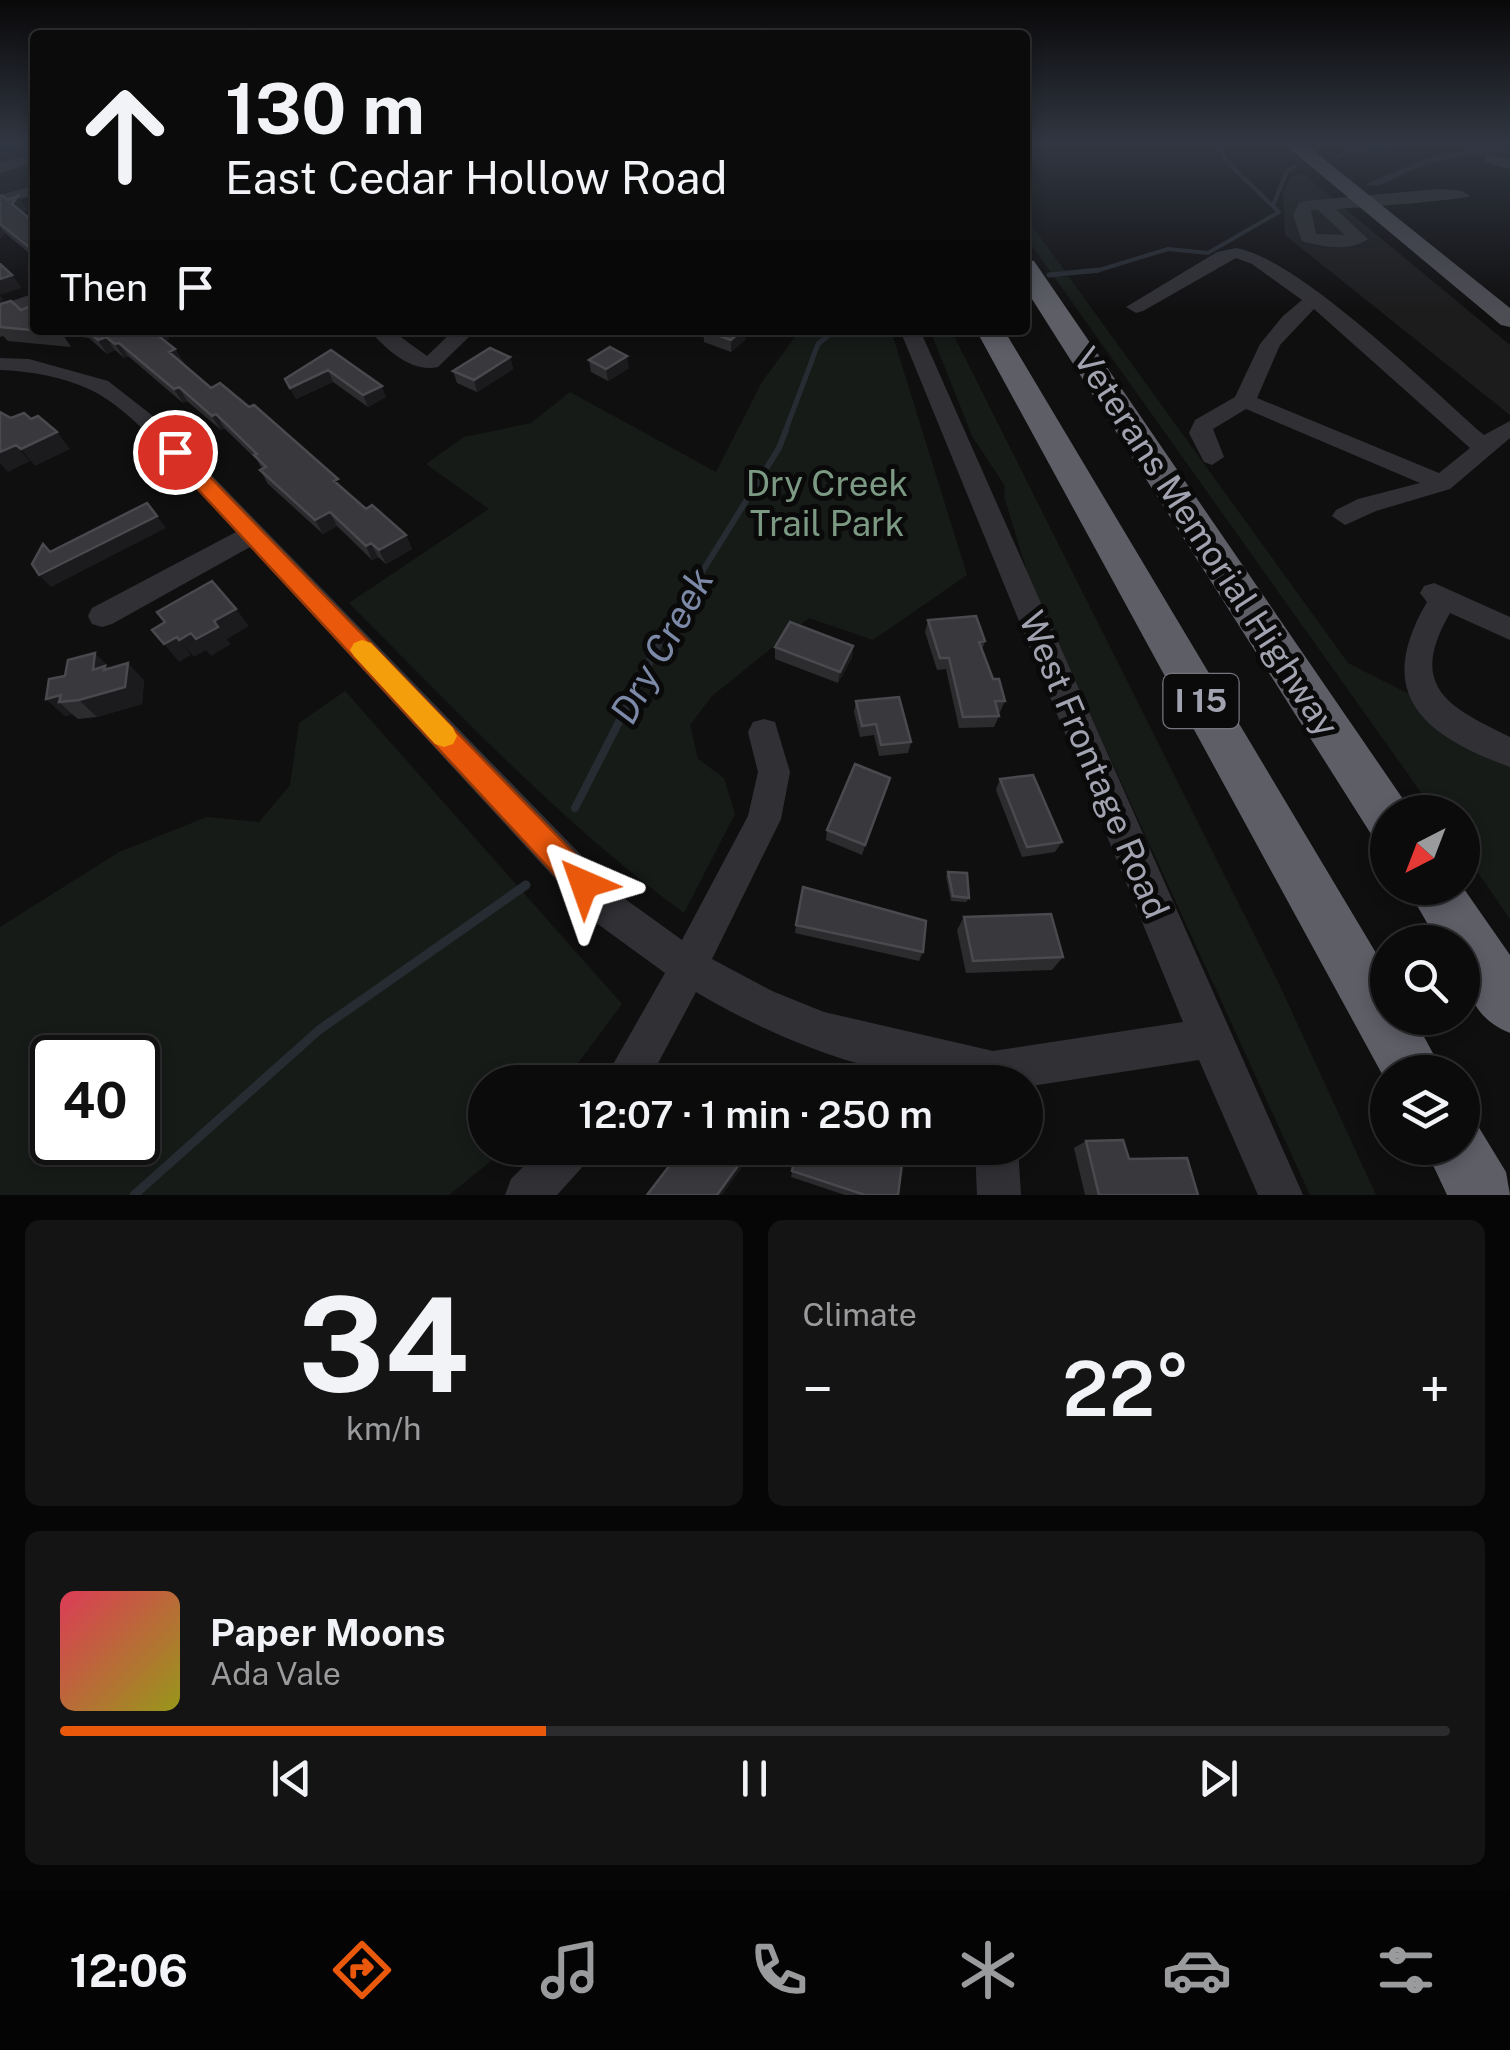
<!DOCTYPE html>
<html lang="en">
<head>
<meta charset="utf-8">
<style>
  body { margin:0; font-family:"Public Sans",sans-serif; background:#151415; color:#f1f3f6; height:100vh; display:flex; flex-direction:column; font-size:38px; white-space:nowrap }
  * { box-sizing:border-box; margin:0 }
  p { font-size:32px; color:#9a9b9d }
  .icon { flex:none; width:55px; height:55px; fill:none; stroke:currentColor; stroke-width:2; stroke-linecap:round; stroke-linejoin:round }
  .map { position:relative; height:1195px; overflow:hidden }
  .panel { display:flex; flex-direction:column; gap:25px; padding:25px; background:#070607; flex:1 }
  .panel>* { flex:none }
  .banner { position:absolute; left:30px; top:30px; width:1000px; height:305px; border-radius:10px; box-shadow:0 5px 15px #0003,0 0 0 2px #2c2b2d; background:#0c0b0c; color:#f1f3f6; overflow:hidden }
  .needle { width:65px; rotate:222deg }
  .tools { position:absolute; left:1370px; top:795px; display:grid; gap:20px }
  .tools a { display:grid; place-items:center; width:110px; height:110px; border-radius:50%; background:#0c0b0c; box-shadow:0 5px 15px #0003,0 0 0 2px #2c2b2d; font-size:50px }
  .speed { position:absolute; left:30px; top:1035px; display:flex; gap:20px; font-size:50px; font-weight:700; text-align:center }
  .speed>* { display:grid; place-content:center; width:130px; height:130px; border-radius:50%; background:#0c0b0c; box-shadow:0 5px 15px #0003,0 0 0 2px #2c2b2d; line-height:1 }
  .speed .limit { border:5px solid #111; border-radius:15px; background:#fff; color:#111 }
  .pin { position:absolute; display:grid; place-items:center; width:85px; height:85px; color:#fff; margin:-42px; border:5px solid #fff; border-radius:50%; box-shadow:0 2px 10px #0007 }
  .me { position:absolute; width:110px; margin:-55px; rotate:317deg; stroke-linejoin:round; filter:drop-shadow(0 0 8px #0008) }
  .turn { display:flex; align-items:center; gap:35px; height:210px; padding:0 30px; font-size:45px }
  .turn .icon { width:130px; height:130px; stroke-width:2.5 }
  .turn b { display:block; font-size:70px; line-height:85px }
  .then { display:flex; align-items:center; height:95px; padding:0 30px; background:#0003; gap:20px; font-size:38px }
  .big { font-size:75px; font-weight:600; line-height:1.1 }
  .panel .tile { flex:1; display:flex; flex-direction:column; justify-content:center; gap:15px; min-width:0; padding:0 35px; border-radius:15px; background:#151415 }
  .panel .dial { align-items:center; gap:0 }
  .dial b { font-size:130px; line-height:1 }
  .song { display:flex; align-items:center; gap:30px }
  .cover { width:120px; height:120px; border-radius:15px; background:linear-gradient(135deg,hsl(350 70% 55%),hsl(60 70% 35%)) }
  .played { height:10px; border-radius:5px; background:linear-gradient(90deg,#ea580c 35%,#2c2b2d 35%) }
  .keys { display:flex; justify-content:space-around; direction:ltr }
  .heat { display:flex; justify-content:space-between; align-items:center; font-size:55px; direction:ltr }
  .panel .tiles { flex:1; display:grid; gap:25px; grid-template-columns:1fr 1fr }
  .tile:last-child { grid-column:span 2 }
  .trip { position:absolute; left:468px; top:1065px; width:575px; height:100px; border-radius:50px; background:#0c0b0c; box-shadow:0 5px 15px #0003,0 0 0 2px #2c2b2d; font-weight:600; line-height:100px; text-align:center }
  .dock { display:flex; height:160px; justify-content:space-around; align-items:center; background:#050405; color:#9a9b9d }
  .dock .icon { width:70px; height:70px }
  .dock .active { color:#ea580c }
  .dock b { font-size:45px; color:#f1f3f6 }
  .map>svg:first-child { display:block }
  .built { fill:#1c1c1d }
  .green { fill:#161b18; fill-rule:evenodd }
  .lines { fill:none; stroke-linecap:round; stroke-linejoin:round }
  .stream-far4 { stroke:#272b32; stroke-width:4 }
  .stream-far3 { stroke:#272b32; stroke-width:5 }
  .stream-far2 { stroke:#272b32; stroke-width:6 }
  .stream-far1 { stroke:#272b32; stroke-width:8 }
  .stream { stroke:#272b32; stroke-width:9 }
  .canal { fill:#272b32; fill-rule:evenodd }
  .minor { fill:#313135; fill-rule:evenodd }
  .major { fill:#4d4d54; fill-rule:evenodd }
  .highway { fill:#5d5e66; fill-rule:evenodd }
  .wall { fill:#2c2b2e }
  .shaded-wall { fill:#1b1a1c }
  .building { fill:#39383c; stroke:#49494e; stroke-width:2.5 }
  .route { fill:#ea580c; stroke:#983908; stroke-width:2.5 }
  .slow { fill:#f59e0b }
  .labels { text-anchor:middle; stroke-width:10; stroke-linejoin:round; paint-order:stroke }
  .shield { fill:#0b0a0b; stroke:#75757e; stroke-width:2.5 }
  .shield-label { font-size:32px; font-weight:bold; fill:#a2a3b0 }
  .park-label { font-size:35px; fill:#7b9983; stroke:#0b0a0b }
  .street-label { font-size:35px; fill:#a2a3b0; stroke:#0b0a0b }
  .water-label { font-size:38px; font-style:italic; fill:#7c8aa8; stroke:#0b0a0b }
</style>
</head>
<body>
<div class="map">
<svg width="1510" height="1195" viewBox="0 0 1510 1195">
  <rect width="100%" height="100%" fill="#100f10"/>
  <path class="built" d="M1303 174 1510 345V415L1285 235 1283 191 1291 177Z"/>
  <path class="green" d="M0 143H35V186L0 194Z
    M1025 217 1066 272 1060 273 1062 277H1069L1348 663 1510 745V919L1463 851 1462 812H1435L1025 236Z
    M800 330H891L967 575 873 640 809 618 712 696 690 725 698 759 724 778 735 814 684 913C561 823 457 711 349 603L489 509 426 464 464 437 531 423 570 392 716 472 762 382Z
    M930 330H951L1280 986 1376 1195H1310L1031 585 1004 496 1005 486 972 436Z
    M345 691 622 1004 564 1082H485V1148H507L449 1195H0V927L119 852 207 817 259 822 290 785 299 723ZM52 1058H138V1142H52Z"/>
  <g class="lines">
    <path class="stream-far4" d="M1336 157 1353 150 1415 143
      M1274 203 1287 171 1295 167
      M1078 272 1096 271 1168 249 1208 253 1279 212 1225 160 1218 143"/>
    <path class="stream-far3" d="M1049 275 1099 270
      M785 432 818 344 835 330"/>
    <path class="stream-far2" d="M664 633 779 448 786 430"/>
    <path class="stream-far1" d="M575 808 666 630"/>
    <path class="stream" d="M134 1195 319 1030 526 885"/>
    <path class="canal" d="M1492 147 1510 149V155C1474 152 1442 158 1409 171 1396 177 1379 190 1366 184L1435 155Z"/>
    <path class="minor" d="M35 154V163L0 173V163Z
      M1490 155 1510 159V169L1485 162V156Z
      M35 185V195L0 205V195Z
      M1438 189 1462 191 1470 196C1464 200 1354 208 1336 209L1368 239C1350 252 1322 247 1302 241L1293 215 1299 203 1305 201ZM1311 210H1318L1345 235 1316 234Z
      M1236 248C1300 259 1431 389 1484 435L1510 421V438L1450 489 1376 511 1345 525 1332 516 1336 510 1358 499 1420 483 1246 409 1213 429 1224 457 1212 465 1204 462 1189 433 1195 420 1235 397 1260 344 1283 316 1302 300 1252 264 1236 258 1143 311 1136 313 1126 307 1217 252ZM1314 309 1470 448 1439 473 1257 398 1280 345Z
      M35 293V306L0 318V305Z
      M369 330H391L427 356 454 330H476L438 367C411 373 386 349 369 330Z
      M900 330H920L1303 1195H1258L1199 1060 1025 1087V1082C1002 1082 978 1084 956 1082 866 1075 773 1038 696 992L648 1082H603L665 973 595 922 250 547 112 624 102 627 92 624 88 616 92 608 236 532C199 491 139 413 91 390 64 377 30 371 0 370V358L29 359 108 381 158 420 621 896 682 940 748 816 758 772 748 732 753 722 764 719 775 722 790 772 781 819 712 959 772 991 824 1012 993 1051 1183 1022Z
      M1434 583 1510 617V640L1450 613C1407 687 1448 707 1510 737V767C1422 735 1373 694 1427 602L1420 593 1424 586Z
      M542 1148H593L586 1163 557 1195H505L511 1179Z
      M975 1148H1018L1021 1195H977Z"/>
    <path class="major" d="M1283 143H1304L1510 308V327L1501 325Z"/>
    <path class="highway" d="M1025 259 1034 261 1405 802 1410 812H1388V841L1371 834 1025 288Z
      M976 330H1004L1388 973V1018H1414L1443 1072H1388V1085Z
      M1462 886 1510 955V1033C1470 1017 1462 983 1462 942H1438L1407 888Z
      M1462 1119 1478 1126 1506 1172 1510 1195H1447L1425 1148H1462Z"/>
  </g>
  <path class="wall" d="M0 196 27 209 23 213 35 223V258L5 233 0 239Z
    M0 304 21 310 62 333 71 347 8 341 3 336 0 337Z
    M63 330H164L169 339 165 341 175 349 184 363 182 364 366 509 406 535 412 549 386 564 378 557 372 560 337 526 323 534 268 484 260 470 262 469 257 460 224 428 221 430 187 401 183 403 128 356 124 358 115 350 107 354 89 338 66 335Z
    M703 330 746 339 731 352 704 342Z
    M331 350 386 397 368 407 333 382 296 399 285 379Z
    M510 357 513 369 477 392 457 383 453 371Z
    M589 360 629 368 608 381 591 372Z
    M928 620 985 641 982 650 993 679 1005 701 1000 712 998 713 999 716 994 727 959 728 946 669 937 670 925 632Z
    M853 646 852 658 838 683 775 659V647Z
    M110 668 144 680 142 704 97 717 78 719 72 714 65 716 46 699Z
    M856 701 911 742 908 753 879 756 874 735 860 737 854 712Z
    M890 778 862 855 826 840 827 830Z
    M1000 779 1062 842 1055 852 1022 857 996 790Z
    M948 872 969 898 966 902 951 901 946 876Z
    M964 917 1063 957 1052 970 966 973 957 930Z
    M796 925 923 952 919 961 795 933Z
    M1086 1141 1129 1159 1198 1195H1085L1074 1148Z
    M797 1148 898 1195H845L791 1177Z"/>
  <path class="shaded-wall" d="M18 196 27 209 20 216 12 204Z
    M0 226 5 233 0 239Z
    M12 275 22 288 0 295 4 300 0 302V279Z
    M151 330H164L169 339 159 343Z
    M742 330H746V339L731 352V340Z
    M106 337 115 350 107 354 98 340Z
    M119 343 128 356 124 358 115 344Z
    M175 349 184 363 177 366 169 352Z
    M627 356 629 368 608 381 606 369Z
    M510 357 513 369 477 392 474 380Z
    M328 370 333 382 296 399 290 388Z
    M382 386 386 397 368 407 363 395Z
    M179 387 187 401 183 403 174 389Z
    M216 414 224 428 221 430 212 416Z
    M57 432 70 449 35 466 21 449Z
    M16 445 30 461 8 472 0 463V452Z
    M330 512 337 526 323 534 315 520Z
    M157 516 166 528 51 587 39 575Z
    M406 535 412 549 386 564 379 550Z
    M371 543 378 557 372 560 366 546Z
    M236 609 249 626 227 639 231 644 211 656 196 639 214 621Z
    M191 633 206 650 194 657 179 640Z
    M177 637 191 655 179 662 164 644Z
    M853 646 852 658 838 683 840 672Z
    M95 653 112 670H93Z
    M128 663 144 680 142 704 97 717 79 700Z
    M61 695 59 702 72 714 65 716 46 699Z
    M890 778 888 788 862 855 865 845Z
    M750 1149V1156L722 1195H717Z"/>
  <path class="building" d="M2 195 7 200 18 196 12 204 35 223V252L0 224V196Z
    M0 263V264L12 275 0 279Z
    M11 301 21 310 31 306 35 310V330H58L62 333 0 327V304Z
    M87 330H151L175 349 169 352 211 388 220 383 249 407 254 405 338 479 334 481 366 509 372 505 406 535 379 550 371 543 366 546 330 512 315 520 260 470 266 467 254 455 257 454 216 414 212 416 179 387 174 389 119 343 115 344 106 337 98 340Z
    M703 330H742L731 340Z
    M610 347 627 356 606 369 589 360Z
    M490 348 510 357 474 380 453 371Z
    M331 350 382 386 363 395 328 370 290 388 285 379Z
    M0 412 11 418 24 413 31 419 38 416 57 432 21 449 16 445 0 452Z
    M147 503 157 516 39 575 32 564 43 544 50 552Z
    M212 581 236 609 214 621 218 627 196 639 191 633 179 640 177 637 164 644 152 630 165 622 157 612Z
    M976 616 985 641 979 642 993 679H999L1005 701H995L999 716 963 717 949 658H940L928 620Z
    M790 622 853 646 840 672 775 647Z
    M95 653 93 670 105 666 104 670 128 663 125 687 79 700 59 702 61 695 46 699 49 679 65 676 68 660Z
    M899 697 911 742 881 745 876 724 862 726 856 701Z
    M855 764 890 778 865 845 827 830Z
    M1033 775 1062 842 1027 847 1000 779Z
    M948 872 967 873 969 898 953 896Z
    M803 887 926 921 923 952 796 925Z
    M1051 914 1063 957 973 961 964 917Z
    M1123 1140 1129 1159 1187 1158 1198 1195H1099L1086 1141Z
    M683 1148H748L750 1149 717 1195H647Z
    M797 1148H904L898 1195H865L792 1171Z"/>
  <linearGradient id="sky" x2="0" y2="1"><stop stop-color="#090809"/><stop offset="0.46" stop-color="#313742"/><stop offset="1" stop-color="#313742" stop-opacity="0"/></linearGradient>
  <rect width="1510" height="311" fill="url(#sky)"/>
  <path class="route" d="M175 446 182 448 594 874 599 884 594 894 584 898 573 894 168 457 166 452Z"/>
  <path class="slow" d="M362 640 371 643 453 728 457 736 453 744 444 747 435 744 354 656 350 650 354 643Z"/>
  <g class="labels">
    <rect class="shield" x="1163.5" y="674" width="75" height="54" rx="8"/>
    <g class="shield-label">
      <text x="1201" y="712">I 15</text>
    </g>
    <g class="park-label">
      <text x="827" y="496">Dry Creek<tspan x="827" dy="40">Trail Park</tspan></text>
    </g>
    <g class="street-label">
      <text transform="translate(1206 542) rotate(57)" y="12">Veterans Memorial Highway</text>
      <text transform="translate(1094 765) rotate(67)" y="12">West Frontage Road</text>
    </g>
    <g class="water-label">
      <text transform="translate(662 646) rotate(-61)" y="13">Dry Creek</text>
    </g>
  </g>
</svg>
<div class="tools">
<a><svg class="needle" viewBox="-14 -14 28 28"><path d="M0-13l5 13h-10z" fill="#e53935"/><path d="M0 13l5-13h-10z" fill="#9a9b9d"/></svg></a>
<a><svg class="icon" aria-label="search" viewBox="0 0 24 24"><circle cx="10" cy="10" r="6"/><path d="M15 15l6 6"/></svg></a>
<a><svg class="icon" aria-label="layers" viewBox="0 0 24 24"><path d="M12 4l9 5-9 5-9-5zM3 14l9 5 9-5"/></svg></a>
</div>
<div class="speed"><div class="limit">40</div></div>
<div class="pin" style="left:175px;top:452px;background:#d93025"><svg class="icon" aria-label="arrive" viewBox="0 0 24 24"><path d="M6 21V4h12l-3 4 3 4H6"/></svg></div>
<svg class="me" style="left:584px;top:884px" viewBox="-20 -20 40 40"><path d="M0-17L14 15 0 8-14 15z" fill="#ea580c" stroke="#fff" stroke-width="4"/></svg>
<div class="trip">12:07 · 1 min · 250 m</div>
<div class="banner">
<div class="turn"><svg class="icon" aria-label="ahead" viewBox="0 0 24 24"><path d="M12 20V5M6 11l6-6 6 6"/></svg><div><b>130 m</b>East Cedar Hollow Road</div></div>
<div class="then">Then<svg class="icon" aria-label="arrive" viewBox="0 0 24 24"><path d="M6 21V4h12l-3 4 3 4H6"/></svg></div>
</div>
</div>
<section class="panel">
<div class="tiles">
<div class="tile dial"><b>34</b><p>km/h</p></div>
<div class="tile"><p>Climate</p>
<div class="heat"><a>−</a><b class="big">22°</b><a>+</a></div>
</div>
<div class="tile">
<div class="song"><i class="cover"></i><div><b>Paper Moons</b><p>Ada Vale</p></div></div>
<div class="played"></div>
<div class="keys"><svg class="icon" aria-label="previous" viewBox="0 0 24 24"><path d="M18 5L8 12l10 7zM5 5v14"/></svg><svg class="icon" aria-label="pause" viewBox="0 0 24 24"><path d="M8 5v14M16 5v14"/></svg><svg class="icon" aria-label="next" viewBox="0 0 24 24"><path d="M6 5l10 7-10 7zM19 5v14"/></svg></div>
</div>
</div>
</section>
<nav class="dock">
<b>12:06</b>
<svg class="icon active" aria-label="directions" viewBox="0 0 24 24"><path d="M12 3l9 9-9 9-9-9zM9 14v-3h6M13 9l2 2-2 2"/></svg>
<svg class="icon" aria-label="music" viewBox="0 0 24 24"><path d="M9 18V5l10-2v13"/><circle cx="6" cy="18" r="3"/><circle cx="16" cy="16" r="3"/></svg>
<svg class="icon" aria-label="phone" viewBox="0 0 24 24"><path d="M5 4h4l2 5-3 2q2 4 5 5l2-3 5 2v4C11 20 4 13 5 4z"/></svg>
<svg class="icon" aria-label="climate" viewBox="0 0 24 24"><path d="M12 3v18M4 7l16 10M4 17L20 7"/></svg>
<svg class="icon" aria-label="car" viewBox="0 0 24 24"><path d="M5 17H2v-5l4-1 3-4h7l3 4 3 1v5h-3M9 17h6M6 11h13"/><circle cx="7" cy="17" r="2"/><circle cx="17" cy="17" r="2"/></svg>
<svg class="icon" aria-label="filters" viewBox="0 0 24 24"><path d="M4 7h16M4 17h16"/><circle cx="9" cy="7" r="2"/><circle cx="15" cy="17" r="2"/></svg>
</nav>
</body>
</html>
